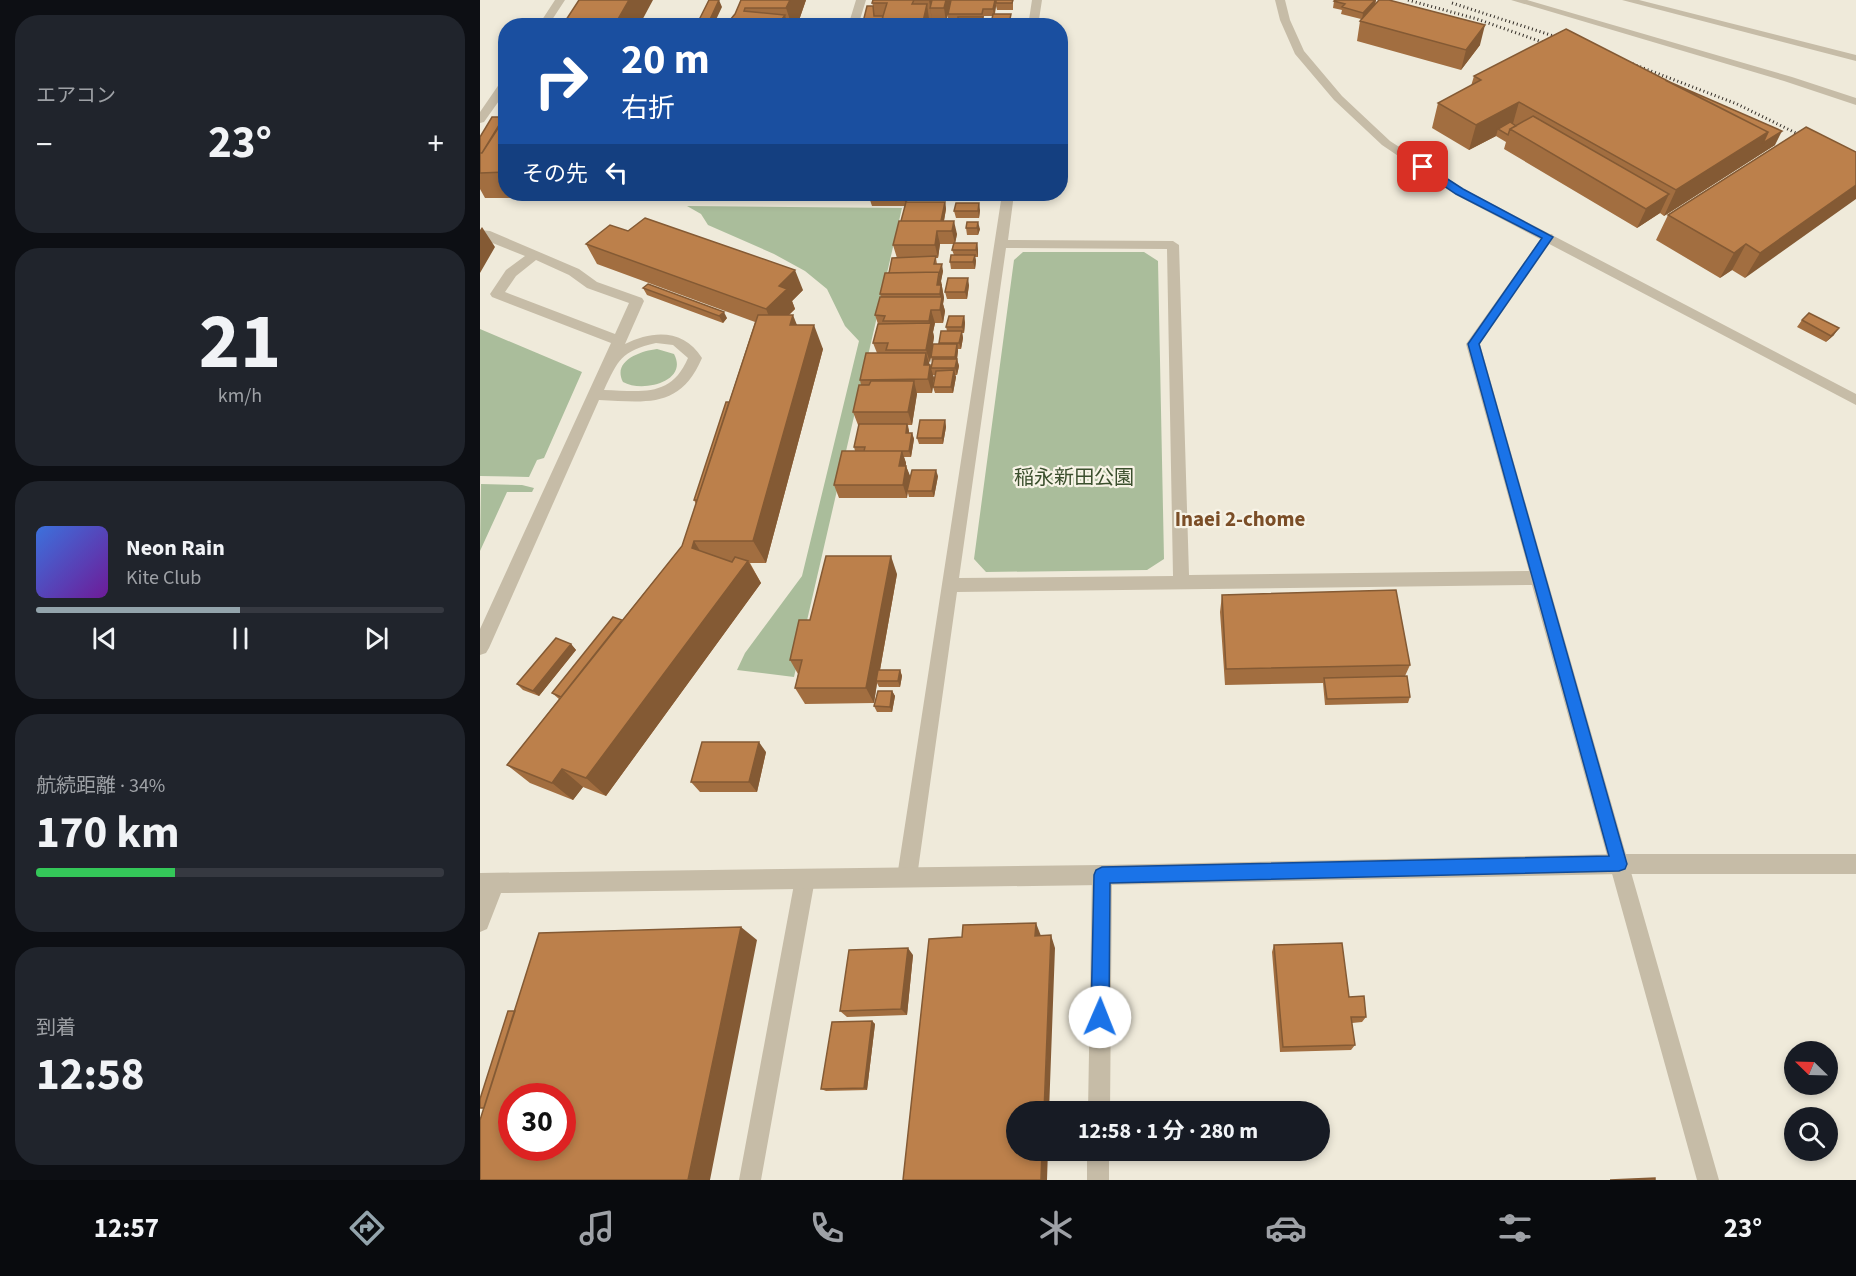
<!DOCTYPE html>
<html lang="ja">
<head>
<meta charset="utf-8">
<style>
  body { margin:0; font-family:"Source Sans 3","Noto Sans JP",sans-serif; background:#20242c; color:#f1f3f6; height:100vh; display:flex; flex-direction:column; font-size:22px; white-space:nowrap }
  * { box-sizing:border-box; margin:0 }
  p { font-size:20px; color:#9ea1a6 }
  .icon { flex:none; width:33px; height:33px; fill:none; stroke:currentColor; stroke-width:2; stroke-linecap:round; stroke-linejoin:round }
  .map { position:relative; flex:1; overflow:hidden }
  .drawer { display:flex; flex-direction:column; gap:15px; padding:15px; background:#0d0f14; width:480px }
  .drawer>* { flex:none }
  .hud { position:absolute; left:18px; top:18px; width:570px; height:183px; border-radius:24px; box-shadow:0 3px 9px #0003; background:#1a4fa0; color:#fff; overflow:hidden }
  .needle { width:39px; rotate:293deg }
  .controls { position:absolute; left:1304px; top:1041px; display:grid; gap:12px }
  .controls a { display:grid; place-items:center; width:54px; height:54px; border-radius:50%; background:#171b24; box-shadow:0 3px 9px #0003; font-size:30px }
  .speed { position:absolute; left:18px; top:1083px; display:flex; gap:12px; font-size:30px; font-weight:700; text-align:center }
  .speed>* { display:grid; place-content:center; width:78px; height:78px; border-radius:50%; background:#171b24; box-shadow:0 3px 9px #0003; line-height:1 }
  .speed .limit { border:9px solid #d22; background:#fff; color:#111 }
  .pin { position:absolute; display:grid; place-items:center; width:51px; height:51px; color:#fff; margin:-26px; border-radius:12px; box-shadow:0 3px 9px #0006 }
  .me { position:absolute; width:66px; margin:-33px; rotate:1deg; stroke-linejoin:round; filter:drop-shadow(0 0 4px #0008) }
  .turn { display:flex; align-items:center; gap:21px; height:126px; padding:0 24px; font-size:27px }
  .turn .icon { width:78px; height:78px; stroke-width:2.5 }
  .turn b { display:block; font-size:42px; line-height:51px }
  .then { display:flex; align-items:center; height:57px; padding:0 24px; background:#0003; gap:12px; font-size:22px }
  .big { font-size:45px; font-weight:700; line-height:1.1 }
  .drawer .card { flex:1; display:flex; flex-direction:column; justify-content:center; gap:9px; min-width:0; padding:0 21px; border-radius:24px; background:#20242c }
  .drawer .dial { align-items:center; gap:0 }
  .dial b { font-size:78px; line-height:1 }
  .song { display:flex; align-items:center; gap:18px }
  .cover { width:72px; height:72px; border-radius:9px; background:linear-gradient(135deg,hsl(220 70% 55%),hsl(280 70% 35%)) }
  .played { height:6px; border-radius:3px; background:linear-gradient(90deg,#93a4ac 50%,#363941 50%) }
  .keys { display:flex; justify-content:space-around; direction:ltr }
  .heat { display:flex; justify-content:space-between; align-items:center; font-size:33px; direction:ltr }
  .charge { height:9px; border-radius:4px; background:linear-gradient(90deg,#34c759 34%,#363941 0) }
  .trip { position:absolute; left:526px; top:1101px; width:324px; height:60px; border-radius:30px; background:#171b24; box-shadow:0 3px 9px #0003; font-weight:700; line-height:60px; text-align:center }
  .dock { display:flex; height:96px; justify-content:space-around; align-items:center; background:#090b0e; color:#9ea1a6 }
  .dock .icon { width:42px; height:42px }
  .dock .on { color:#93a4ac }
  .dock b { font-size:27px; color:#f1f3f6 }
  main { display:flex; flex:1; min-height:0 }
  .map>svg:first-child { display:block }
  .green { fill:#aabd9b }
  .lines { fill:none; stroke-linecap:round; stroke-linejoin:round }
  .service { fill:#c6bca7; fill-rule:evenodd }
  .minor { fill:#c6bca7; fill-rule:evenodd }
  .tertiary { fill:#c6bca7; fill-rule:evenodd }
  .rail { stroke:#332d27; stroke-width:3; stroke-dasharray:1 3; stroke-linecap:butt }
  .wall { fill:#a26e40; fill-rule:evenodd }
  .shaded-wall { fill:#845a34 }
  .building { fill:#bc804b; stroke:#845a34; stroke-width:1.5; fill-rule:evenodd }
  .route { fill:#1a73e8; stroke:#114b97; stroke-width:1.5 }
  .labels { text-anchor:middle; stroke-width:4.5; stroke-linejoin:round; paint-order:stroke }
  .park-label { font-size:20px; fill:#3b4f2d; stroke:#f7f3e6 }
  .neighbourhood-label { font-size:21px; font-weight:bold; fill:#7b4e27; stroke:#f7f3e6 }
</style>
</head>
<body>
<main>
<section class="drawer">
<div class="card"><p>エアコン</p>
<div class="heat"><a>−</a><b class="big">23°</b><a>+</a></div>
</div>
<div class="card dial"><b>21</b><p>km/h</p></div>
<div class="card">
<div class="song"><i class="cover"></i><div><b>Neon Rain</b><p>Kite Club</p></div></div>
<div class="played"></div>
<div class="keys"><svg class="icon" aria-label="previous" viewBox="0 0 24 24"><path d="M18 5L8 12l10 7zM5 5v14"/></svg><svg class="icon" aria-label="pause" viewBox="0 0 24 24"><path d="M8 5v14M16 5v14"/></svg><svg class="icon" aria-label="next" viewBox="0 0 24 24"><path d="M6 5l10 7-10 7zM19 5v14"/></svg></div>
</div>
<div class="card"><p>航続距離 · 34%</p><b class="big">170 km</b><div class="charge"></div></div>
<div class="card"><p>到着</p><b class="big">12:58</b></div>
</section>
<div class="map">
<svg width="1376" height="1180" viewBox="0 0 1376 1180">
  <rect width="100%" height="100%" fill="#efeada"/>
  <path class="green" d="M207 206 422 208 314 677 257 670 265 653 322 576 379 341 365 326 347 289 325 271 294 254 228 225 221 214Z
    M543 252H664L678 261 684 559 667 570 506 572 494 559 534 260Z
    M0 329 102 372 64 458 57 460 49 477 0 476Z
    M177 349 194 354C209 382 162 393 143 382 132 361 160 351 177 349Z
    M1 484 42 485 54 488 52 492H27L0 551Z"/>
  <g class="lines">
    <path class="service" d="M75 0H85L68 26H58Z
      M376 0H386L378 26H368Z
      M26 79V91L4 122 0 123V112L22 80Z
      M0 230 10 231 99 269 117 282 162 298 164 301 145 344C173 330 204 329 222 358 200 409 167 402 119 400L9 648 6 653 0 655V629L131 343 12 297 10 294 26 270 45 256 0 238ZM56 260 89 275 107 288 149 303 135 334 25 292 36 276ZM176 343 193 345 208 358C191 398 161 391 124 390 138 360 141 351 176 343Z"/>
    <path class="minor" d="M552 0H562L558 26H548Z
      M522 194H534L528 240 693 241 699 245 709 575 1049 571 986 344 1064 234H1072L1074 237 1072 240 1000 344 1239 1180H1217L1052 585 477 592 437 877 434 884 427 887 420 884 417 877ZM526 248 687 249 693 576 479 578Z
      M622 865 629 868 632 875 630 1112H608L612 875 615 868Z
      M325 869 332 872 335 879 281 1180H259L315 879 318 872Z
      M607 1150H629V1180H607Z"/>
    <path class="tertiary" d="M795 0H805L810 20 824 51 862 96 910 141 984 189 1376 394V405L976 195 902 145 854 100 815 54 800 20Z
      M1031 0H1047L1312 77 1376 98V105L1304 81Z
      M1142 0H1159L1376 55V61Z
      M1139 854H1376V874H1139L622 885 21 893 7 929 0 932V873L622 865Z"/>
    <path class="rail" d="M928 0 997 19 1079 48
      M972 3 1089 41
      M1145 61 1257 104 1330 140"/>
  </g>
  <path class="wall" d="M261 0H326L317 26H245L255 14Z
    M393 0H516V2V0H536H533V10H517L516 6 515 14H531V26H513V16H504L503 21H505L506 26H467L468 19V15L466 22H453L452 19 450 20V26H384L383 22 393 6 392 3Z
    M896 0 895 4 1000 45 981 70 877 41 880 21 881 19 861 14 862 10 853 8 854 1Z
    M994 76 1295 145 1184 216 1180 213 1157 228 1024 149 1026 142 1016 136 989 150 952 128 958 103 991 86Z
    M26 116V194H66L64 198H5L0 189V137Z
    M1376 152 1265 278 1252 270 1240 278 1176 240 1188 215Z
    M388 194H429L427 202H465L466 209 464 221 477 234 475 243H497L498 250V257H495L496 261 495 269H471L470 262 474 255 472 250 473 244H460L458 258H456L457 264 463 271 461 281 464 298 463 304 465 311 463 323H455L453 332 454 337 451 354 467 331 466 327 484 316 485 323 484 333H482L483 338 481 349H478L477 359 479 366 477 375H475L476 377 473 393H455L453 387 455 375H453L454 378 452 393H437L432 425H428L429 431V433H432L434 439 431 457H424L426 463V466L430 477 458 476 454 497H429L428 493 427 498H359L354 485 375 451 374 447 379 425H378L373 412 381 385 380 380 397 353 393 343 398 324 395 315 401 297 400 294 409 273 417 258 413 245 421 221 425 206H392ZM451 357 452 363 451 368 449 363Z
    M441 194H481L480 200H443Z
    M487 195V194H502H501Z
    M500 210 499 218H476L474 211Z
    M487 222 500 229 498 235H487L486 228Z
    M106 244 323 290 312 301 315 309 309 315 317 325 343 349 286 563H270L281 583 126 796 103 787 93 800 50 783 27 765 79 699 72 693 142 620 202 546 216 504 214 500 249 402 275 322 117 264Z
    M489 285 487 299H467L465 292Z
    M163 288 247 318 243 323 167 295Z
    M1322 320 1354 335 1346 342 1317 327Z
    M465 420 466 427 463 444H439L437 438Z
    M417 574 400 670H420L422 676 420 687H399L397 683 394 703 325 704 315 688 318 674 310 660 330 620Z
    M742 595 930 665 925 676 930 697 928 703 845 705 843 683 745 685 740 612Z
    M91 644 96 650 59 696 43 690 37 684Z
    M412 691 415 696 412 712H397L394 706Z
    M286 752 277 792H220L211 782Z
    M794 945 869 997 886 1017 882 1022 872 1023 875 1045 871 1050 800 1052 792 952Z
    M433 955 427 1015 367 1017 360 1011Z
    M392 1021 395 1024 387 1090 346 1091 341 1089Z"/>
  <path class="shaded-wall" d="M149 0H173L159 26H134Z
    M239 0 242 7 233 26H227Z
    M310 0H326L317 26H312L306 8Z
    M449 0H457L450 8 452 20Z
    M466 0H471L466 22 464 8Z
    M515 0 516 6 514 16 513 9Z
    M895 0H896L895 5 882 20 883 13Z
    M447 4 450 26H442Z
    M305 15 308 26H297Z
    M1005 25 1000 45 981 70 986 50Z
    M1039 102 1032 127 1018 129 1016 136 989 150 996 125Z
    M1302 131 1295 145 1184 216 1196 190 1288 132Z
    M1376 185V199L1265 278 1280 253Z
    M423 194H429L426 206Z
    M1189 194 1180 213 1157 228 1166 209Z
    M465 202 466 209 462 231 460 226Z
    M499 203 500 210 499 218 498 211Z
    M474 221 477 234 475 244 472 231Z
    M498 222 500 229 498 235 497 228Z
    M2 227 15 247 0 273V230Z
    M457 231 460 244 458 258 455 245Z
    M497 243 498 250V257L496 250Z
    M1266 244 1252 270 1240 278 1254 253Z
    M495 255 496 261 495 269 493 262Z
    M462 264 463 271 461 281 464 298 463 304 465 311 463 323 460 310 461 300 457 285Z
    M315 270 323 290 312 301 315 309 294 329 286 309 299 286Z
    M488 278 489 285 487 299 485 292Z
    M451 310 455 323 453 332 454 337 450 363 446 350 450 325 449 321Z
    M244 312 247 318 243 323 239 316Z
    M313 315 323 340 310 325Z
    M484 316 485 323 484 333 482 327Z
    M334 325 343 349 286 563 273 541Z
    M1359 328 1354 335 1346 342 1351 336Z
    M482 331 483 338 481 349 479 343Z
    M477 344 478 351 477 359 479 366 477 375 475 368 476 363 475 357Z
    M446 353 450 366 444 365Z
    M450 365 454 378 452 393 448 379Z
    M474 370 476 377 473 393 471 387Z
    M434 381 437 394 432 425 428 412Z
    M465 420 466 427 463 444 462 438Z
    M427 424 429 431 428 439 426 433Z
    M432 433 434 439 431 457 429 451Z
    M422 451 426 463 423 479 419 466Z
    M426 466 431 478 427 491V498L423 485Z
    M456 470 458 476 454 497 452 491Z
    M214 541 228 564 212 548Z
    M411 556 417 574 398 681H396L397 683 394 703 386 688Z
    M268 561 281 583 126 796 106 778Z
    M91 644 96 650 59 696 53 691Z
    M420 670 422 676 420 687 418 681Z
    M412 691 415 696 412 712 410 707Z
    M279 742 286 752 277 792 269 782Z
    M82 769 103 787 93 800 72 783Z
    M556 923 561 936H555Z
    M261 927 277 940 230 1180H208Z
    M571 935 575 948 569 1112H564Z
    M428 948 433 955 427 1015 421 1009Z
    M392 1021 395 1024 387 1090 384 1088Z
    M562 1150H568L567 1180H561Z"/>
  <path class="building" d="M99 0H149L134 26H82Z
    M229 0H239L227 26H216Z
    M261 0H310L306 8H265L264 11 305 15 297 26H245L255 14Z
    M393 0H449H434L432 4H447L442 26H400L407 3H392Z
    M452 0H466L464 8H450Z
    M471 0H515L513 9H503L502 14H468Z
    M516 0H533L532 3H516Z
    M855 0H895L883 13 862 7 865 4 854 1Z
    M899 0H909L1005 25 986 50 880 21Z
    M387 6H393L394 16H403L402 22H383Z
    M513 14H531L530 19H512Z
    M478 17H503L502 21H505L504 26H467L469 19H478Z
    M1086 29 1288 132 1196 190 1039 102 996 125 958 103 1001 80 994 76Z
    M1185 80 1302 131 1283 143 1288 132Z
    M26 116V172L0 173V153H2Z
    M1053 116 1189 194 1166 209 1030 129Z
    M12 117H24L2 153H0V137Z
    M1030 122 1036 126 1030 129 1028 135 1018 129Z
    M1326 127 1376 152V185L1280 253 1266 244 1254 253 1188 215Z
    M426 202H465L461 221H421Z
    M476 203H499L498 211H474Z
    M165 218 315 270 299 286 307 289 286 309 106 244 130 225 148 231Z
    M419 221H474L472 231H457L455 245H413Z
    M487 222H498L497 228H486Z
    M474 243H497L496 250H472Z
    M471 255H495L493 262H470Z
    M456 256 454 264H462L459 274V272L409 273 412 258Z
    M459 272 457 285H461L460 294H400L405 273Z
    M468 278H488L485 292H465Z
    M168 284 244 312 239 316 163 288Z
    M400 297H462L460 310H451L449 321H403L405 316 395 315Z
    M1329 313 1359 328 1351 336 1322 320Z
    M278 315H313L310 325H334L273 541H214L212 548 252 562 255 557 268 561 106 778 82 769 72 783 27 765 202 546Z
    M469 316H484L482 327H466Z
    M451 323 446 350H406L408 343H393L398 324Z
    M461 331H482L479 343H459Z
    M453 344H477L475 357H451Z
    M386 353H446L444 365H450L448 379 380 380Z
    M453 359H477L475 368H451Z
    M474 370 471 387H453L456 371Z
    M391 381H434L428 412H373L379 385H389Z
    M246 402H249L217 500H214Z
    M440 420H465L462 438H437Z
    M379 424H427L426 433H432L429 451H384L385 447H374Z
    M362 451H422L419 466H426L423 485H354Z
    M432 470H456L452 491H427Z
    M346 556H411L386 688H315L322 660H310L319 620H330Z
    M916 590 930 665 746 669 742 595Z
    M133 617 142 620 81 697 72 693Z
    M76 638 91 644 53 691 37 684Z
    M398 670H420L418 681H396Z
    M927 676 930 697 847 699 844 678Z
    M398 691H412L410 707 394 706Z
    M222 742H279L269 782H211Z
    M556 923 555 936 571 935 564 1112H537V1150H562L561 1180H423L449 939 482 937 483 925Z
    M261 927 208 1180H0V1120L59 933ZM32 1096H82V1148H32Z
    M862 943 869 997 884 996 886 1017H871L875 1045 803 1047 794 945Z
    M428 948 421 1009 360 1011 369 950Z
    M28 1011H35L4 1108H0V1099Z
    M392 1021 384 1088 341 1089 352 1022Z
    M1175 1178V1180H1130Z"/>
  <path class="route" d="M939 165H946L983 189 1073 237 999 344 1147 864 1145 869 1139 871 630 883 629 1017 626 1023 620 1026 614 1023 611 1017 614 875 616 870 622 867 1129 856 988 344 1062 238 976 194 939 169Z"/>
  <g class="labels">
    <g class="park-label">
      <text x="594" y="484">稲永新田公園</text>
    </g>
    <g class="neighbourhood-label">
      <text x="760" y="526">Inaei 2-chome</text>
    </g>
  </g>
</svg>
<div class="controls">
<a><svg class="needle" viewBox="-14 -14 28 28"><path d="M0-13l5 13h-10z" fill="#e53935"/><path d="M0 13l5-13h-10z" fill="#9ea1a6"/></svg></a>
<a><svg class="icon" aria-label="search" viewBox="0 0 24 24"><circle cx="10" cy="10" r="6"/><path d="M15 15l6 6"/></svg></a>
</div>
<div class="speed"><div class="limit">30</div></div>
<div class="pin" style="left:943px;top:167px;background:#d93025"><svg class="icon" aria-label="arrive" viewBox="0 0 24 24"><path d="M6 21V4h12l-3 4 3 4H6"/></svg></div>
<svg class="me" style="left:620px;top:1017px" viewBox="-20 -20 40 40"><circle r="19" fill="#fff"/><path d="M0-13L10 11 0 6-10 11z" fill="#1a73e8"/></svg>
<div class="trip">12:58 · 1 分 · 280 m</div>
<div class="hud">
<div class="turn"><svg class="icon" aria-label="right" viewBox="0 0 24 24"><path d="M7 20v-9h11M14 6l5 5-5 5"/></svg><div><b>20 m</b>右折</div></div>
<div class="then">その先<svg class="icon" aria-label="left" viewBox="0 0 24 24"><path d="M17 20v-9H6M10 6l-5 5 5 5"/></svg></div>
</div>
</div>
</main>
<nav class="dock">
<b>12:57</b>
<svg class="icon on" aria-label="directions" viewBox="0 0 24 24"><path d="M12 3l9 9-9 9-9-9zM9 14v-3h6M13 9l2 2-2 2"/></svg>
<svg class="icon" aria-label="music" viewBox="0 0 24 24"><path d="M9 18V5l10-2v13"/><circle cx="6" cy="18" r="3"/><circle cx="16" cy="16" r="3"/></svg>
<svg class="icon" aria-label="phone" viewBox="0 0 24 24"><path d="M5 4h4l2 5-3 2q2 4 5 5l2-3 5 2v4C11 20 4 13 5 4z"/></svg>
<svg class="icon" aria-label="climate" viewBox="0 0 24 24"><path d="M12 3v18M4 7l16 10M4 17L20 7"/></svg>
<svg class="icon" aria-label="car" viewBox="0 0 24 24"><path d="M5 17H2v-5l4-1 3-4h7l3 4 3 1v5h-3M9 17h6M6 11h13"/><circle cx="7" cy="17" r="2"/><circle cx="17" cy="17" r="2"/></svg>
<svg class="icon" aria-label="filters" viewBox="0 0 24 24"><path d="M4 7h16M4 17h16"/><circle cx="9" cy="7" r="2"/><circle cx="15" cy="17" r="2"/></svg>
<b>23°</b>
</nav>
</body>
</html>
